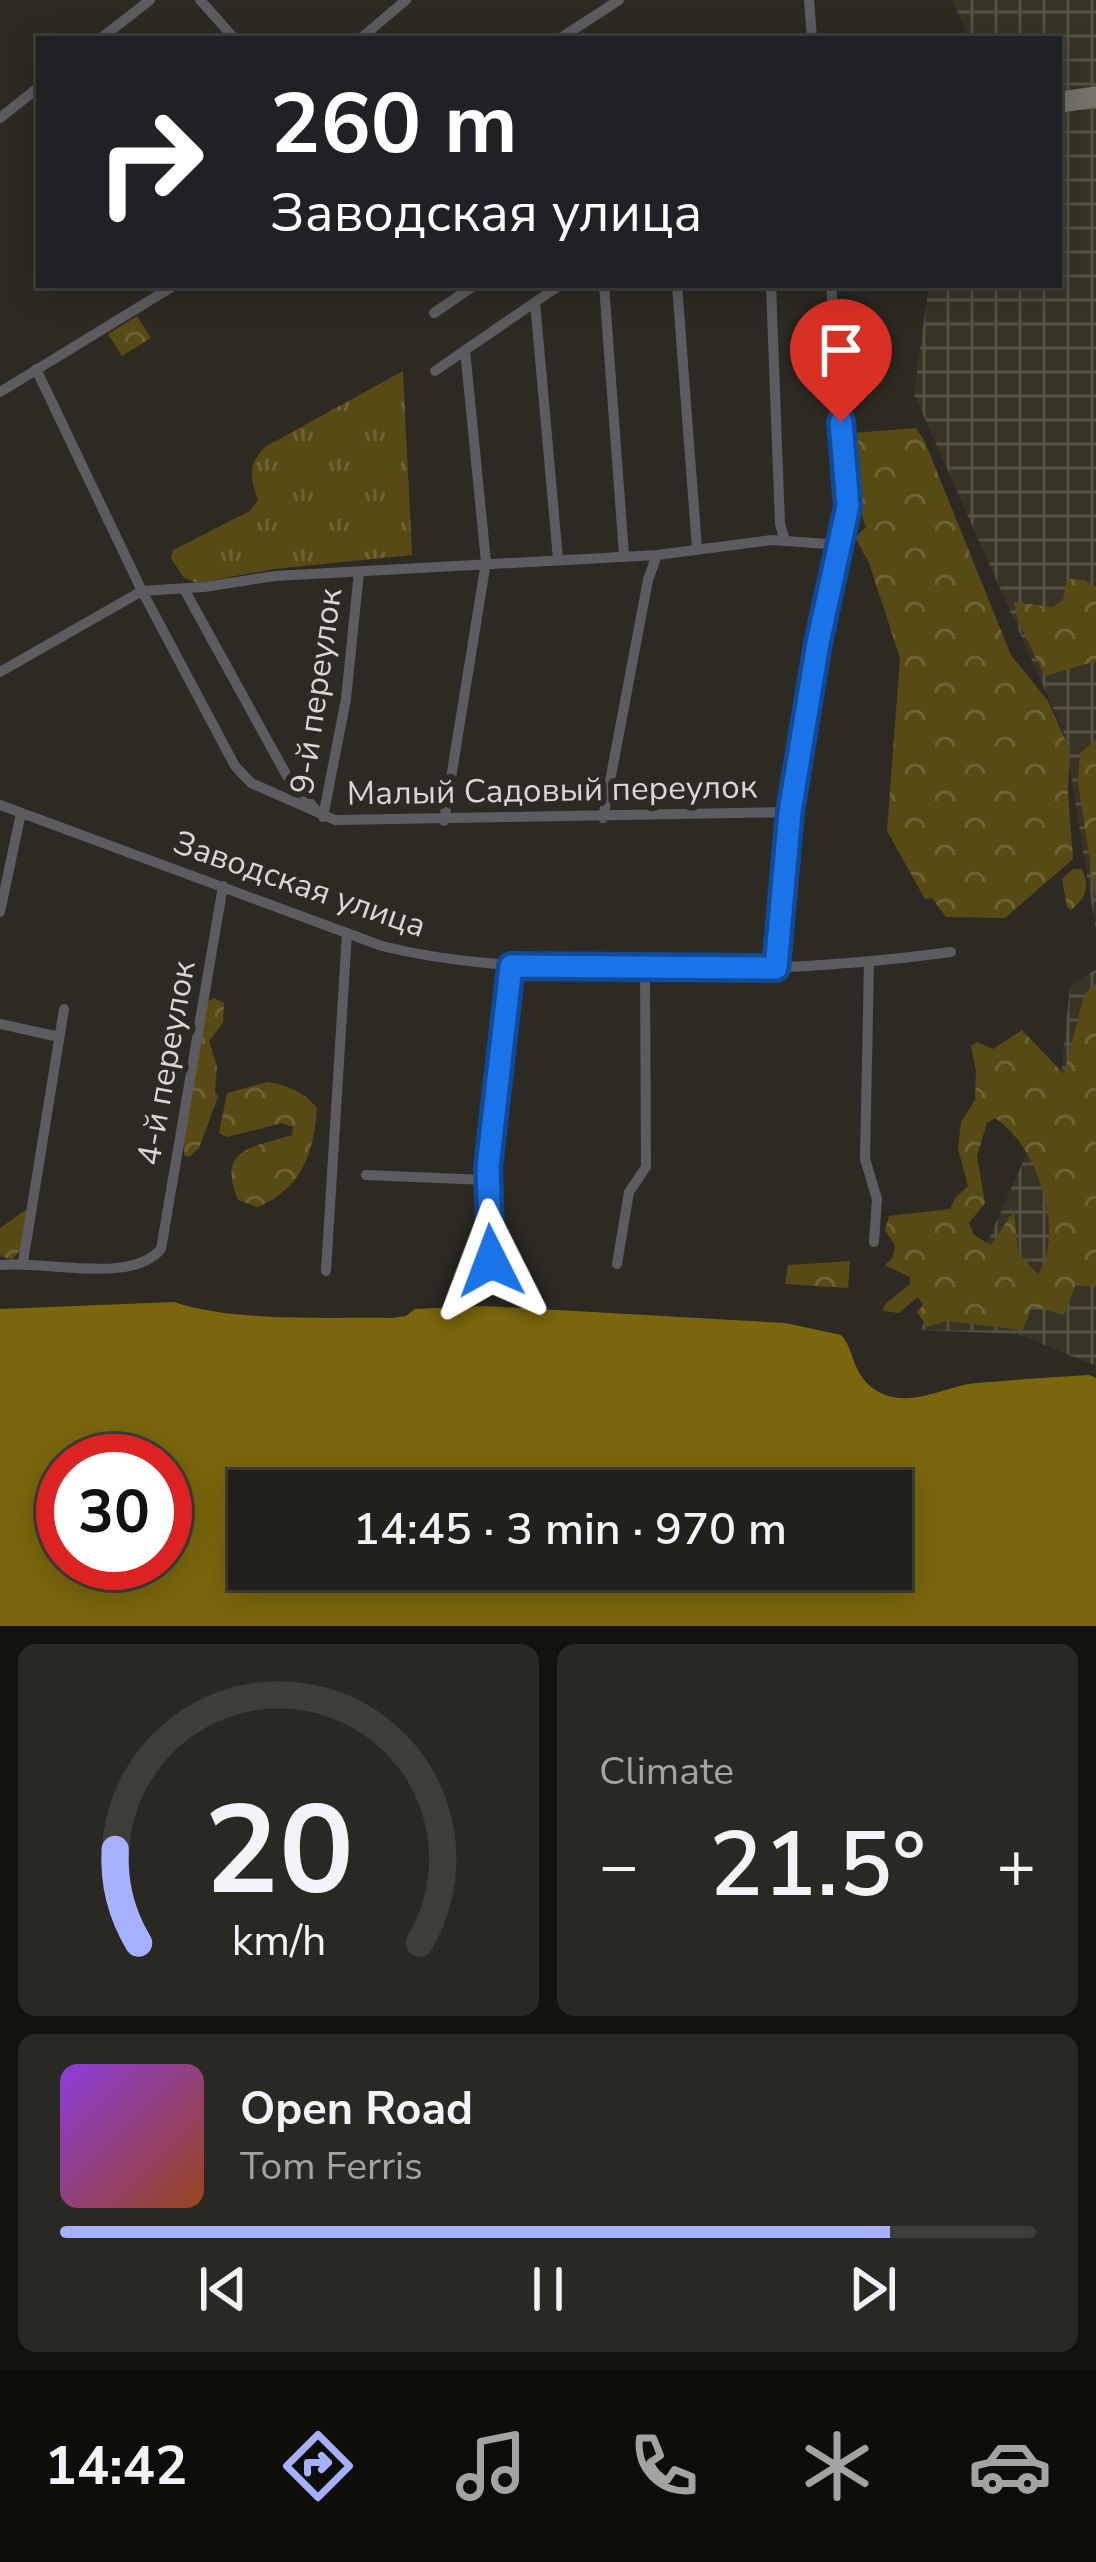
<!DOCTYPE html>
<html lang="en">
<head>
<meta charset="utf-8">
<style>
  body { margin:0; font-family:"Nunito Sans",sans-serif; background:#292823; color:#f1f3f6; height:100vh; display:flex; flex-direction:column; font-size:45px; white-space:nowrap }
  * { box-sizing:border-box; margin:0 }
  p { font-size:39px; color:#a2a3a2 }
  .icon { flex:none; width:66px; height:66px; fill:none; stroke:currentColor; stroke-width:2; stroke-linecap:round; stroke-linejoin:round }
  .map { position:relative; height:1626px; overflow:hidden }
  .panel { display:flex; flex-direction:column; gap:18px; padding:18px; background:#12120e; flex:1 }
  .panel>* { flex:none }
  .hud { position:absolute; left:36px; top:36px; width:1026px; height:252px; border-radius:0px; box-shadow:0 6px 30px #0003,0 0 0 3px #3e3e39; background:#202124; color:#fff; overflow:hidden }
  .speed { position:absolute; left:36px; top:1434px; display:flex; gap:24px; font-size:60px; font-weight:700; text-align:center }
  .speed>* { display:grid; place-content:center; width:156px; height:156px; border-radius:50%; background:#21201a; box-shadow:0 6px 30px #0003,0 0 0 3px #3e3e39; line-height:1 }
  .speed .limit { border:18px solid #d22; background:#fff; color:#111 }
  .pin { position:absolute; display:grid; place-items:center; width:102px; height:102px; color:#fff; margin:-123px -51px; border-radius:50% 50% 50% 0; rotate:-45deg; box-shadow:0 0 12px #0007 }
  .pin .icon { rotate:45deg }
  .me { position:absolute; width:132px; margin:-66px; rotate:357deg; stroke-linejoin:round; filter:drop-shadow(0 0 9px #0008) }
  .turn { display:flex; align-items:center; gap:42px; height:252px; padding:0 36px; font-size:54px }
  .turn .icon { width:156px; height:156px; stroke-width:2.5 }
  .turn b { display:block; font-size:84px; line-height:102px }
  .big { font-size:90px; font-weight:600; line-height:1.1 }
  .panel .card { flex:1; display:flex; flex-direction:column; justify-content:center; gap:18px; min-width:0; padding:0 42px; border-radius:18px; background:#292823 }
  .panel .dial { align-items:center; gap:0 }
  .dial svg { height:312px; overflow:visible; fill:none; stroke:#3e3e39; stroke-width:7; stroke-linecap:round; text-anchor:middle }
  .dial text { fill:#f1f3f6; stroke:none }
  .song { display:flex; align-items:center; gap:36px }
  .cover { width:144px; height:144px; border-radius:18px; background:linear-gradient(135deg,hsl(270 70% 55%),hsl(20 70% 35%)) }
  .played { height:12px; border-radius:6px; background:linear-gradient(90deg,#a5b1fc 85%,#3e3e39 85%) }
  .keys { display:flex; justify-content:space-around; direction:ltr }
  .heat { display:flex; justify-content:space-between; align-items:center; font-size:66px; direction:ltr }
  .panel .tiles { flex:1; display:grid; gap:18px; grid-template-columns:1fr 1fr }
  .card:last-child { grid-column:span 2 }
  .trip { position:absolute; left:228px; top:1470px; width:684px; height:120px; border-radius:0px; background:#21201a; box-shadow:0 6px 30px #0003,0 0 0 3px #3e3e39; font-weight:600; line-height:120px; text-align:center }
  .tab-bar { display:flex; height:192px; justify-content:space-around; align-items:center; background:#0d0d0a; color:#a2a3a2 }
  .tab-bar .icon { width:84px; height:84px }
  .tab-bar .active { color:#a5b1fc }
  .tab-bar b { font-size:54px; color:#f1f3f6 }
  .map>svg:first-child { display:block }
  .industrial { fill:url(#industrial-grid) }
  .grass { fill:url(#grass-tufts) }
  .forest { fill:url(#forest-crowns); fill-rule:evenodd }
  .water { fill:#7a660c; fill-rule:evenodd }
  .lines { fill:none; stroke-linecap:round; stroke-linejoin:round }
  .taxiway { stroke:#74726a; stroke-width:21 }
  .minor { stroke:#5c5c60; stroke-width:10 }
  .route-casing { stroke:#114b97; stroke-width:30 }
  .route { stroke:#1a73e8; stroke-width:21 }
  .labels { text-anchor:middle; stroke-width:12; stroke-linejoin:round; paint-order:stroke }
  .street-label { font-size:33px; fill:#d9d7d2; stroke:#2c2a22 }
</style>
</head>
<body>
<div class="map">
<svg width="1096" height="1626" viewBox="0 0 1096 1626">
  <defs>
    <pattern id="industrial-grid" width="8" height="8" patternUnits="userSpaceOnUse" patternTransform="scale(3)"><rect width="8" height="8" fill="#373325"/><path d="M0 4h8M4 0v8" fill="none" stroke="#535044"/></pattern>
    <pattern id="grass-tufts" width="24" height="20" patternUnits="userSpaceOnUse" patternTransform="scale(3)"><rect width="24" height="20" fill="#584a14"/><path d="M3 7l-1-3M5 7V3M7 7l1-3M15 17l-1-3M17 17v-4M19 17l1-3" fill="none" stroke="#6f6335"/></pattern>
    <pattern id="forest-crowns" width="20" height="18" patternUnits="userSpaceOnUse" patternTransform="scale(3)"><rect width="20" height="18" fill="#584a14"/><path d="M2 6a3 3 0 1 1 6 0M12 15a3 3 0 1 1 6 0" fill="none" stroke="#6f6335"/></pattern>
  </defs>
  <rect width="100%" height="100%" fill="#2c2a22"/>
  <path class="industrial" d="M952 0H1096V931L1064 733 914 394 929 285H1059V39H965L966 31Z
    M1096 969V1366L1018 1334 919 1330 987 1243 1061 1076 1070 986Z"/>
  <path class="grass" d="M403 371 412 555 274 569 197 583 183 577 171 558 173 550 250 511 258 500C250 477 247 466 265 447Z"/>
  <path class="forest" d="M137 316 151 338 122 356 108 334Z
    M916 428 925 442 1011 655 1048 701 1070 750 1068 792 1073 859 1005 918 946 917 932 898 925 899 887 831 900 658 869 563 855 537 866 527 853 490V433Z
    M1067 579 1084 580 1096 587V661L1045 676 1018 621 1014 602 1052 607 1063 600Z
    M1096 740V901L1078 783 1080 753Z
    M1073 869H1082C1090 888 1086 898 1071 910L1067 907 1062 879Z
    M1096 983V1287L1076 1284 1064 1315 1032 1306 1023 1330 946 1321 927 1327 917 1312 923 1305 918 1297 899 1313 883 1311 885 1304 910 1284V1277L885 1265 893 1257 895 1245 885 1230 889 1216 950 1209 955 1198 968 1186 958 1149 961 1122 975 1100 976 1071 971 1046 977 1042 993 1049 1022 1030 1064 1074 1084 995ZM995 1118C1037 1145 1066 1232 1038 1275L1018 1252 1014 1211 991 1245 974 1235 969 1223 985 1203 977 1156 987 1123Z
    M214 998 224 1003 223 1023 209 1041 217 1066 215 1092 218 1097 199 1148 189 1157 184 1155 183 1141 207 1002Z
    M267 1082C288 1085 304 1092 317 1108 314 1153 302 1188 258 1207L238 1200C217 1149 250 1148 292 1135L293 1127 282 1123 227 1137 219 1133 227 1093Z
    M27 1209 23 1247 12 1260 0 1256V1228Z
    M850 1261 848 1288 785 1284 788 1265Z"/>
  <path class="water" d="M174 1302C232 1322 330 1317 392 1318L406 1316 415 1309 485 1306 785 1323 841 1335C856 1350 850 1379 883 1394 913 1407 946 1386 976 1383 1013 1380 1051 1377 1089 1375L1096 1378V1626H0V1309ZM63 1461H165V1563H63ZM249 1491H891V1569H249Z"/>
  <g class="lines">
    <path class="taxiway" d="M1061 102 1096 97"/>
    <path class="minor" d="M200 0 235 39
      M809 0 812 39
      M100 39 150 0
      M360 39 406 0
      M559 39 619 0
      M0 118 39 87
      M604 285 624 555
      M677 285 697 548
      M771 285 780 524 785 541
      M535 302 558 559
      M434 313 475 285
      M36 369 142 591 235 766 251 783 335 820 790 812
      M435 371 560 285
      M0 392 175 285
      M184 589 287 776 317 811
      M0 672 142 591 204 587 275 576 657 555 772 540 842 545
      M0 805 382 946C454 964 528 967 602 969 718 972 835 968 951 952
      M323 817 346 699 359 572
      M603 818 648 580 657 555
      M444 821 486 562 465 350
      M0 912 21 813
      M869 963 865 1159 877 1199 874 1242
      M777 968 790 812 818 643 848 507 831 285
      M0 1024 59 1037
      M366 1175 487 1180
      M491 1261C486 1161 496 1065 511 966
      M23 1262 64 1009
      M617 1264 629 1192 646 1167 645 970
      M0 1265C45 1260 131 1285 161 1249L223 886
      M326 1271 347 933"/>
  </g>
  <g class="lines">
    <g class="route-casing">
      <path id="route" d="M491 1261 488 1167 511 966 776 968 790 812 818 643 848 506 841 422"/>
    </g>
    <use href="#route" class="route"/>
  </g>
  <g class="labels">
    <g class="street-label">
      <text transform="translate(315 691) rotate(-82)" y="12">9-й переулок</text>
      <text transform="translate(552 789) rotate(-1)" y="12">Малый Садовый переулок</text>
      <text transform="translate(300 883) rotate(19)" y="12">Заводская улица</text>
      <text transform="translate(165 1063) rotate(-80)" y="12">4-й переулок</text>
    </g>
  </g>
</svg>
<div class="speed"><div class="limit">30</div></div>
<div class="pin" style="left:841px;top:422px;background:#d93025"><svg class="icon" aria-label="arrive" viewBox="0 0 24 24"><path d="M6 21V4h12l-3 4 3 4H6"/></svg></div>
<svg class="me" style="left:491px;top:1261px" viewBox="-20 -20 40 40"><path d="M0-17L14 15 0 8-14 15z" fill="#1a73e8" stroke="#fff" stroke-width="4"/></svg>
<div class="trip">14:45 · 3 min · 970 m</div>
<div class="hud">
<div class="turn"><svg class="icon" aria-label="right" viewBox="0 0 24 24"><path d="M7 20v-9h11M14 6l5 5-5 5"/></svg><div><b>260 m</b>Заводская улица</div></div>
</div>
</div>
<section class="panel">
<div class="tiles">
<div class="card dial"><svg viewBox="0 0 100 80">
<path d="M14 69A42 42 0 1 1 86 69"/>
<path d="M14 69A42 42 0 0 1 8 45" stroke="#a5b1fc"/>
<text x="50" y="56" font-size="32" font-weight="700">20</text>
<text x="50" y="72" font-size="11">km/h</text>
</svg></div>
<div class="card"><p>Climate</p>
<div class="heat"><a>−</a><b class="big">21.5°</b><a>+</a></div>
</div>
<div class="card">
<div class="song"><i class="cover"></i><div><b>Open Road</b><p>Tom Ferris</p></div></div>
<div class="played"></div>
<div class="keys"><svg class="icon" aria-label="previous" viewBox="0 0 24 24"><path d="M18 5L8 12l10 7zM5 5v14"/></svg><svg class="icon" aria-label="pause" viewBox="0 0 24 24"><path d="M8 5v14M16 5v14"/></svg><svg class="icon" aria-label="next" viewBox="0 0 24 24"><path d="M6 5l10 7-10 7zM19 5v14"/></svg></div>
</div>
</div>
</section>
<nav class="tab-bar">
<b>14:42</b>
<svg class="icon active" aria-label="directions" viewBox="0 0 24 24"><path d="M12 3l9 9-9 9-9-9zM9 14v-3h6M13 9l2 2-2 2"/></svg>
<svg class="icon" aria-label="music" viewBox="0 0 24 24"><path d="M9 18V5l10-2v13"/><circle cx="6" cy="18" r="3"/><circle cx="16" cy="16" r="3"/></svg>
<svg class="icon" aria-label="phone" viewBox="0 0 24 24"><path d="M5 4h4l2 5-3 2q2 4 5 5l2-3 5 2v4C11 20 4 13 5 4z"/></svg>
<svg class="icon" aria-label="climate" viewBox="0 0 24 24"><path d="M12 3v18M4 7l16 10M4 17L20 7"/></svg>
<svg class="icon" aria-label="car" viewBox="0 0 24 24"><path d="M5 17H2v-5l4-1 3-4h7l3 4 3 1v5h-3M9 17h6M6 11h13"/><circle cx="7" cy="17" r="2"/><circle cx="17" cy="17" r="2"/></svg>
</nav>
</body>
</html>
